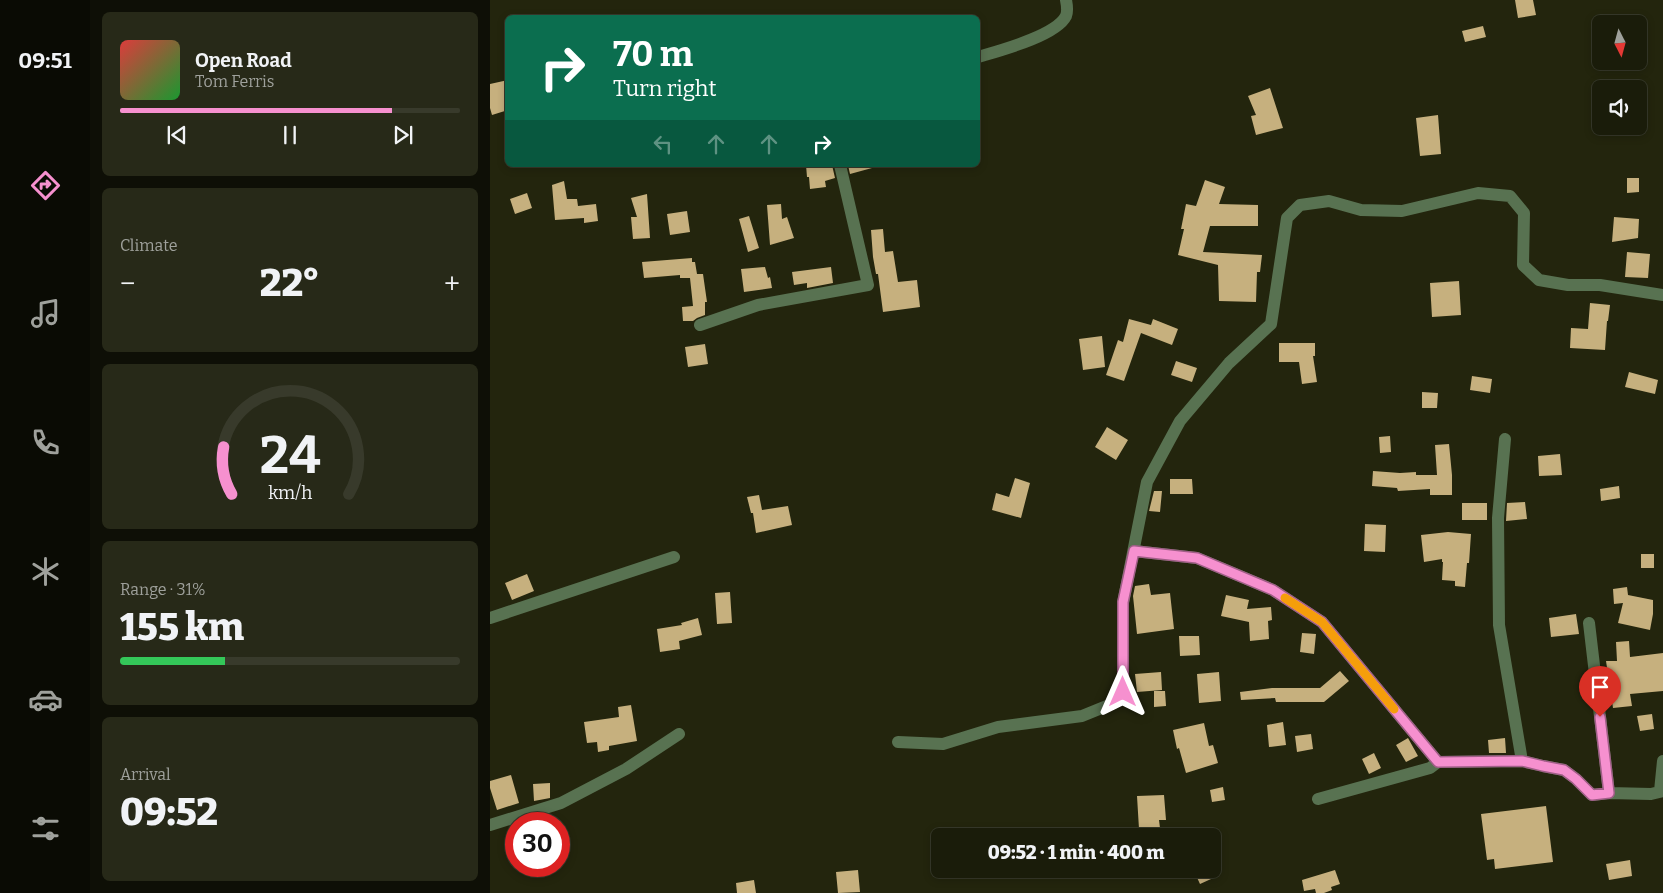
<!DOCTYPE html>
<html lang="en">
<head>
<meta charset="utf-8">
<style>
  body { margin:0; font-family:Bitter,serif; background:#272918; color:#f1f3f6; height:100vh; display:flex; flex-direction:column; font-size:19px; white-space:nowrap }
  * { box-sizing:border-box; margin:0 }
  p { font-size:16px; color:#9fa19c }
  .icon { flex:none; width:28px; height:28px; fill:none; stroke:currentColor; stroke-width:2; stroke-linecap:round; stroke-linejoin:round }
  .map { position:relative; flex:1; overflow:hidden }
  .drawer { display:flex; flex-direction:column; gap:12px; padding:12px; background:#0e0f06; width:400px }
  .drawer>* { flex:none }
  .top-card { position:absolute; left:15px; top:15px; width:475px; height:152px; border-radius:8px; box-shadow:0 2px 8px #0003,0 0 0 1px #383a2b; background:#0b6e4f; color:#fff; overflow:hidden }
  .needle { width:32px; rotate:174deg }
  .controls { position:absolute; left:1102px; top:15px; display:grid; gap:10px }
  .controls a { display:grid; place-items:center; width:55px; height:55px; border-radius:8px; background:#1a1c0a; box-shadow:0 2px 8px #0003,0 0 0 1px #383a2b; font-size:25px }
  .speed { position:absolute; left:15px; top:812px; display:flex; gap:10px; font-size:25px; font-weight:700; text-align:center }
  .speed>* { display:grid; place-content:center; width:65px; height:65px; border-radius:50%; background:#1a1c0a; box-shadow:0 2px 8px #0003,0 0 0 1px #383a2b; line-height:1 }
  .speed .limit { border:8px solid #d22; background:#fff; color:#111 }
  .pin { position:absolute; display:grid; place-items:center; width:42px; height:42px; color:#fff; margin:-51px -21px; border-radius:50% 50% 50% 0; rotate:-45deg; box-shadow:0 0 5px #0007 }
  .pin .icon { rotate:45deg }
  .me { position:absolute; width:55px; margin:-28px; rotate:0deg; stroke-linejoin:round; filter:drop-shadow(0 0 4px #0008) }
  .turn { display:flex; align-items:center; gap:18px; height:105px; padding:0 25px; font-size:22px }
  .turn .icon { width:65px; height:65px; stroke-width:2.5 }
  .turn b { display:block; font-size:35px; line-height:42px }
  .lanes { display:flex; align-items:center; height:48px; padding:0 25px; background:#0003; justify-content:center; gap:25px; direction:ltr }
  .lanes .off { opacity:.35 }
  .big { font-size:38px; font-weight:800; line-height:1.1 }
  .drawer .card { flex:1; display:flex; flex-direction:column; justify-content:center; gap:8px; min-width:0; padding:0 18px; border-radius:8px; background:#272918 }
  .drawer .dial { align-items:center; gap:0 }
  .dial svg { height:130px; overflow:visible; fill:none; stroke:#383a2b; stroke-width:7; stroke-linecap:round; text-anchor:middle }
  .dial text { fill:#f1f3f6; stroke:none }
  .song { display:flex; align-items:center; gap:15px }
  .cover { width:60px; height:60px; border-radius:8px; background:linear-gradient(135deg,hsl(0 70% 55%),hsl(130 70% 35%)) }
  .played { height:5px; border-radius:2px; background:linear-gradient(90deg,#f690cf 80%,#383a2b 80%) }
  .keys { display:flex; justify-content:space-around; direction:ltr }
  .heat { display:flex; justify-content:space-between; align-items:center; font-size:28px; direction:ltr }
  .charge { height:8px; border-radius:4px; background:linear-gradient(90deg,#34c759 31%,#383a2b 0) }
  .trip { position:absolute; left:441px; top:828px; width:290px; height:50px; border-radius:8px; background:#1a1c0a; box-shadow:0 2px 8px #0003,0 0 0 1px #383a2b; font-weight:800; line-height:50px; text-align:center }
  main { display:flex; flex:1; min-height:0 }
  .dock { display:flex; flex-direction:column; width:90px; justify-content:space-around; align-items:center; background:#0a0b04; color:#9fa19c }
  .dock .icon { width:35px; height:35px }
  .dock .current { color:#f690cf }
  .dock b { font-size:22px; color:#f1f3f6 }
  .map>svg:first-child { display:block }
  .building { fill:#c6b07e }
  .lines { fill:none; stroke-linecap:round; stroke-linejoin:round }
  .minor { stroke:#587251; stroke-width:12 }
  .route-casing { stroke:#a05e87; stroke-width:12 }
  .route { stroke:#f690cf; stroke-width:9 }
  .slow { stroke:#f59e0b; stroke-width:9 }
</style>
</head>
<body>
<main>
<nav class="dock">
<b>09:51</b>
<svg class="icon current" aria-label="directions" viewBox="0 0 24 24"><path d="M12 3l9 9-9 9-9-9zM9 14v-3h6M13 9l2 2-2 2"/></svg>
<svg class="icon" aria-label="music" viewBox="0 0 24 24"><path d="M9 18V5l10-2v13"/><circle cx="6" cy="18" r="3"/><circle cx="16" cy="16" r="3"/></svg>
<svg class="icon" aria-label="phone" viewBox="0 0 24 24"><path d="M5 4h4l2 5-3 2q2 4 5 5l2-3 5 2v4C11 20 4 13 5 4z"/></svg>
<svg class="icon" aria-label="climate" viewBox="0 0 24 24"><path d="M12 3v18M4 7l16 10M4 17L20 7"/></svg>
<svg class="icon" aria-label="car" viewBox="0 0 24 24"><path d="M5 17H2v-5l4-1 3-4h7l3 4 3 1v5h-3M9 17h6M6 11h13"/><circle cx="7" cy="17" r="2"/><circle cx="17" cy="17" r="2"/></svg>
<svg class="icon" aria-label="filters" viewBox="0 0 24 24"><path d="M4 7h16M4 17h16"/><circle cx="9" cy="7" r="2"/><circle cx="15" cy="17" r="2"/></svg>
</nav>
<section class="drawer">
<div class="card">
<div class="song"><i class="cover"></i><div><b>Open Road</b><p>Tom Ferris</p></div></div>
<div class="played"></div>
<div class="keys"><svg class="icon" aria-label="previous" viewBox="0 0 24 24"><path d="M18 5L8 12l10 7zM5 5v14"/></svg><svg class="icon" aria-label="pause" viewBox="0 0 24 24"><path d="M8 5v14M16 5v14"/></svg><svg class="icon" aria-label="next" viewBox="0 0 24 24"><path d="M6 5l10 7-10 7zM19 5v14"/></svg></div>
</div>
<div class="card"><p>Climate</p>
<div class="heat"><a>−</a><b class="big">22°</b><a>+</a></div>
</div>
<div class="card dial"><svg viewBox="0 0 100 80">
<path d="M14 69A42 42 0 1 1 86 69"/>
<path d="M14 69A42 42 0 0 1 9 40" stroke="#f690cf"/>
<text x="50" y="56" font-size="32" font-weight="700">24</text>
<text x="50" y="72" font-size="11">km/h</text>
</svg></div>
<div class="card"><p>Range · 31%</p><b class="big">155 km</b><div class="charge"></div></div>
<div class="card"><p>Arrival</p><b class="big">09:52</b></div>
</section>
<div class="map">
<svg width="1173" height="893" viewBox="0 0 1173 893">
  <rect width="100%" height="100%" fill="#23250d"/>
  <path class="building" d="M1025 0H1043L1046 15 1028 18Z
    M993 26 996 37 975 42 972 31Z
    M18 80V110L2 115 0 108V84Z
    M780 88 793 128 766 135 761 116 766 115 758 96Z
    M948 115 951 154 930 156 926 118Z
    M316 165H342L345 178 335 181 336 187 320 189 319 177H317Z
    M358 165H381L382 168 360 174Z
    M1137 178H1149V192L1137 193Z
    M715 180 735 187 729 204 768 205V226H720L713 252 772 255 770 272H767L766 302 729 301 728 265 688 255 694 229H691L696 204 706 206Z
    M74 181 77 199H87L88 206 106 204 108 221 94 223V218L65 220 62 185Z
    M37 193 42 208 25 214 20 199Z
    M157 194 160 238 143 239 141 217H147L141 198Z
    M291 204 292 219 297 217 304 238 280 245 277 205Z
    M197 211 200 232 180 235 177 214Z
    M259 216 269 248 258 252 249 219Z
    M1124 217 1149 219 1148 238 1122 242Z
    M393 229 395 252 403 251 408 282 427 280 430 307 393 312 388 274H386L383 257 381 230Z
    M1137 252 1160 254 1158 278 1135 277Z
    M202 258V262H205L207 274H213L217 302H215V315L207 318 203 321H193L192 307 203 306 200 278H190V275L154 278 152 262Z
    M275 267 278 278 280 277 282 288 254 292 251 269Z
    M341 267 343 283 317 288V283L304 285 302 272Z
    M969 281 971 315 942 317 940 283Z
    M1100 303 1120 305 1118 321H1117L1115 350 1080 348 1081 328 1098 329Z
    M639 319 661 325 663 319 688 329 682 345 651 333 634 381 616 375 628 340 633 342Z
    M612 336 615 367 593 370 589 339Z
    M789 343H825V356H823L827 382 812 384 809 362H789Z
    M215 344 218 364 198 367 195 347Z
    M686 361 707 368 702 382 681 375Z
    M1139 372 1168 380 1165 394 1135 387Z
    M982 376 1002 379 1000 393 980 390Z
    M932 392 948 393 947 408H932Z
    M617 427 638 440 626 460 605 447Z
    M900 436 901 452 890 453 889 437Z
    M959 444 962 475V495H940V489L908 491 907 488 882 486 883 471 910 473 926 472V475H947L945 445Z
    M1070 454 1072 475 1049 476 1048 456Z
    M525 478 540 483 531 518 502 510 506 493 519 497Z
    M680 479H702L703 494H680Z
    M1129 486 1130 498 1111 501 1110 489Z
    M664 491H672L670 512 659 511Z
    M269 495 272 510 298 506 302 525 266 533 263 513H261L257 497Z
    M1035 502 1037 519 1016 521 1017 503Z
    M972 503H997V520H972Z
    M875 524 896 525 895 552 874 551Z
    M958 532 981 534 979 563H977L975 587 965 586V581L952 580 953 562H952V559L934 562 931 535Z
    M1151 554H1164V568H1151Z
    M37 574 44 591 22 600 15 583Z
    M659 584 661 595 680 593 684 629 647 634 643 596 645 586Z
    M1137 587 1138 595 1163 600V614L1160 630 1128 623 1133 603 1124 604 1123 589Z
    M240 592 242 623 227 624 225 593Z
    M736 595 759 600 757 609 781 607 782 620 778 621 779 639 760 641 759 622 731 616Z
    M1086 614 1089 634 1061 637 1059 618Z
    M208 618 212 635 189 641 190 649 170 652 167 629 192 625 191 623Z
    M812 633 826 634 824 654 810 652Z
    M689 636H709L710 655 690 656Z
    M1139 641 1140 657 1173 653V691L1140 694 1142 706 1123 708 1116 661H1127L1126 642Z
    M850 671 859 681 834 702H786L785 698 751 700 750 692 782 688H830Z
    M671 672 672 690 647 692 645 674Z
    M729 672 731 701 709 703 707 674Z
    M664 691H675L676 706 664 707Z
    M141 705 147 741 119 746V750L108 752 107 742 97 743 94 722 129 717 128 707Z
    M1162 714 1164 729 1150 731 1147 716Z
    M793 722 796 745 779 747 777 725Z
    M714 723 719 746 723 745 728 763 696 773 689 748 687 749 683 730Z
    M821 734 823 749 807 752 805 736Z
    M918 738 928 756 916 762 906 745Z
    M1015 738 1016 753H999L998 740Z
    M884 753 891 768 879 774 872 759Z
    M21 775 29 803 7 810 0 788V781Z
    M60 783V798L44 801 43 784Z
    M733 787 735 800 722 802 720 790Z
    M674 795 676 820H669L670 828 649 829 647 796Z
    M1056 806 1063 862 1005 869 1004 859 997 860 991 814Z
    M1140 860 1142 876 1119 880 1116 864Z
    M703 869H716L721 879 710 884Z
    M368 870 370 892 348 893 346 872Z
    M845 870 850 884 841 887 842 890 834 893H826L825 889 814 891 812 880Z
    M264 880 266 893H247L246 883Z"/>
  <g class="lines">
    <path class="minor" d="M488 57C508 51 566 36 576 16 578 11 577 5 576 0
      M210 325 268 305 378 285 350 165
      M1015 439 1008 518 1009 625 1032 761
      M644 551 707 558 783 590 832 622 948 762
      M0 618 184 557
      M1099 623 1119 793
      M408 742 453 744 508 727 592 716 624 703 633 692V603L657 482 690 421 739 363 781 324 797 218 810 205 839 201 871 210 912 211 988 193 1020 196 1034 213 1033 265 1049 280 1078 285H1110L1173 295
      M1170 791 1173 761
      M828 799 940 768 948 762 1032 761 1053 766 1074 770 1086 779 1102 795 1119 793 1161 794 1173 791
      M0 825 71 803 136 769 189 734"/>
  </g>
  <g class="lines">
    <g class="route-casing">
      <path id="route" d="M633 692V602L644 551 707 558 783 590 832 622 948 762 1032 761 1053 766 1074 770 1086 779 1102 795 1119 793 1110 717"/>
    </g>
    <use href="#route" class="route"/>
    <path class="slow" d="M795 598 832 622 904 709"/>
  </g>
</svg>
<div class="controls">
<a><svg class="needle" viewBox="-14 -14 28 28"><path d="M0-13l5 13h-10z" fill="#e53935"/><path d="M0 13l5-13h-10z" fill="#9fa19c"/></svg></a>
<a><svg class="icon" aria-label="sound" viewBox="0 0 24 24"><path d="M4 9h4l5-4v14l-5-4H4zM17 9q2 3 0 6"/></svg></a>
</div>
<div class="speed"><div class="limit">30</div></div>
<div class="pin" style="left:1110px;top:717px;background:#d93025"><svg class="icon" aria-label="arrive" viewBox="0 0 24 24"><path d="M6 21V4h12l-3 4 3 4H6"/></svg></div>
<svg class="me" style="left:633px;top:692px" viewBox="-20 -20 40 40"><path d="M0-17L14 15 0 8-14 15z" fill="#f690cf" stroke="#fff" stroke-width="4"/></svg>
<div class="trip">09:52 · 1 min · 400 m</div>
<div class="top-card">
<div class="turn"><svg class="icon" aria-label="right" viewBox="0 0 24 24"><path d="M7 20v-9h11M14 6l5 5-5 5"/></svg><div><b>70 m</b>Turn right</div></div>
<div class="lanes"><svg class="icon off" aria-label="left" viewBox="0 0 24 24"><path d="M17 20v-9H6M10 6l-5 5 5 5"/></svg><svg class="icon off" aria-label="ahead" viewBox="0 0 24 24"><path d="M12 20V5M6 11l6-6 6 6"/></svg><svg class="icon off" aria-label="ahead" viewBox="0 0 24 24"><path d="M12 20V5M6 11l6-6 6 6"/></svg><svg class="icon" aria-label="right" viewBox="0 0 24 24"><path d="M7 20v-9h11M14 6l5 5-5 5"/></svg></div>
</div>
</div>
</main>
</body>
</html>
